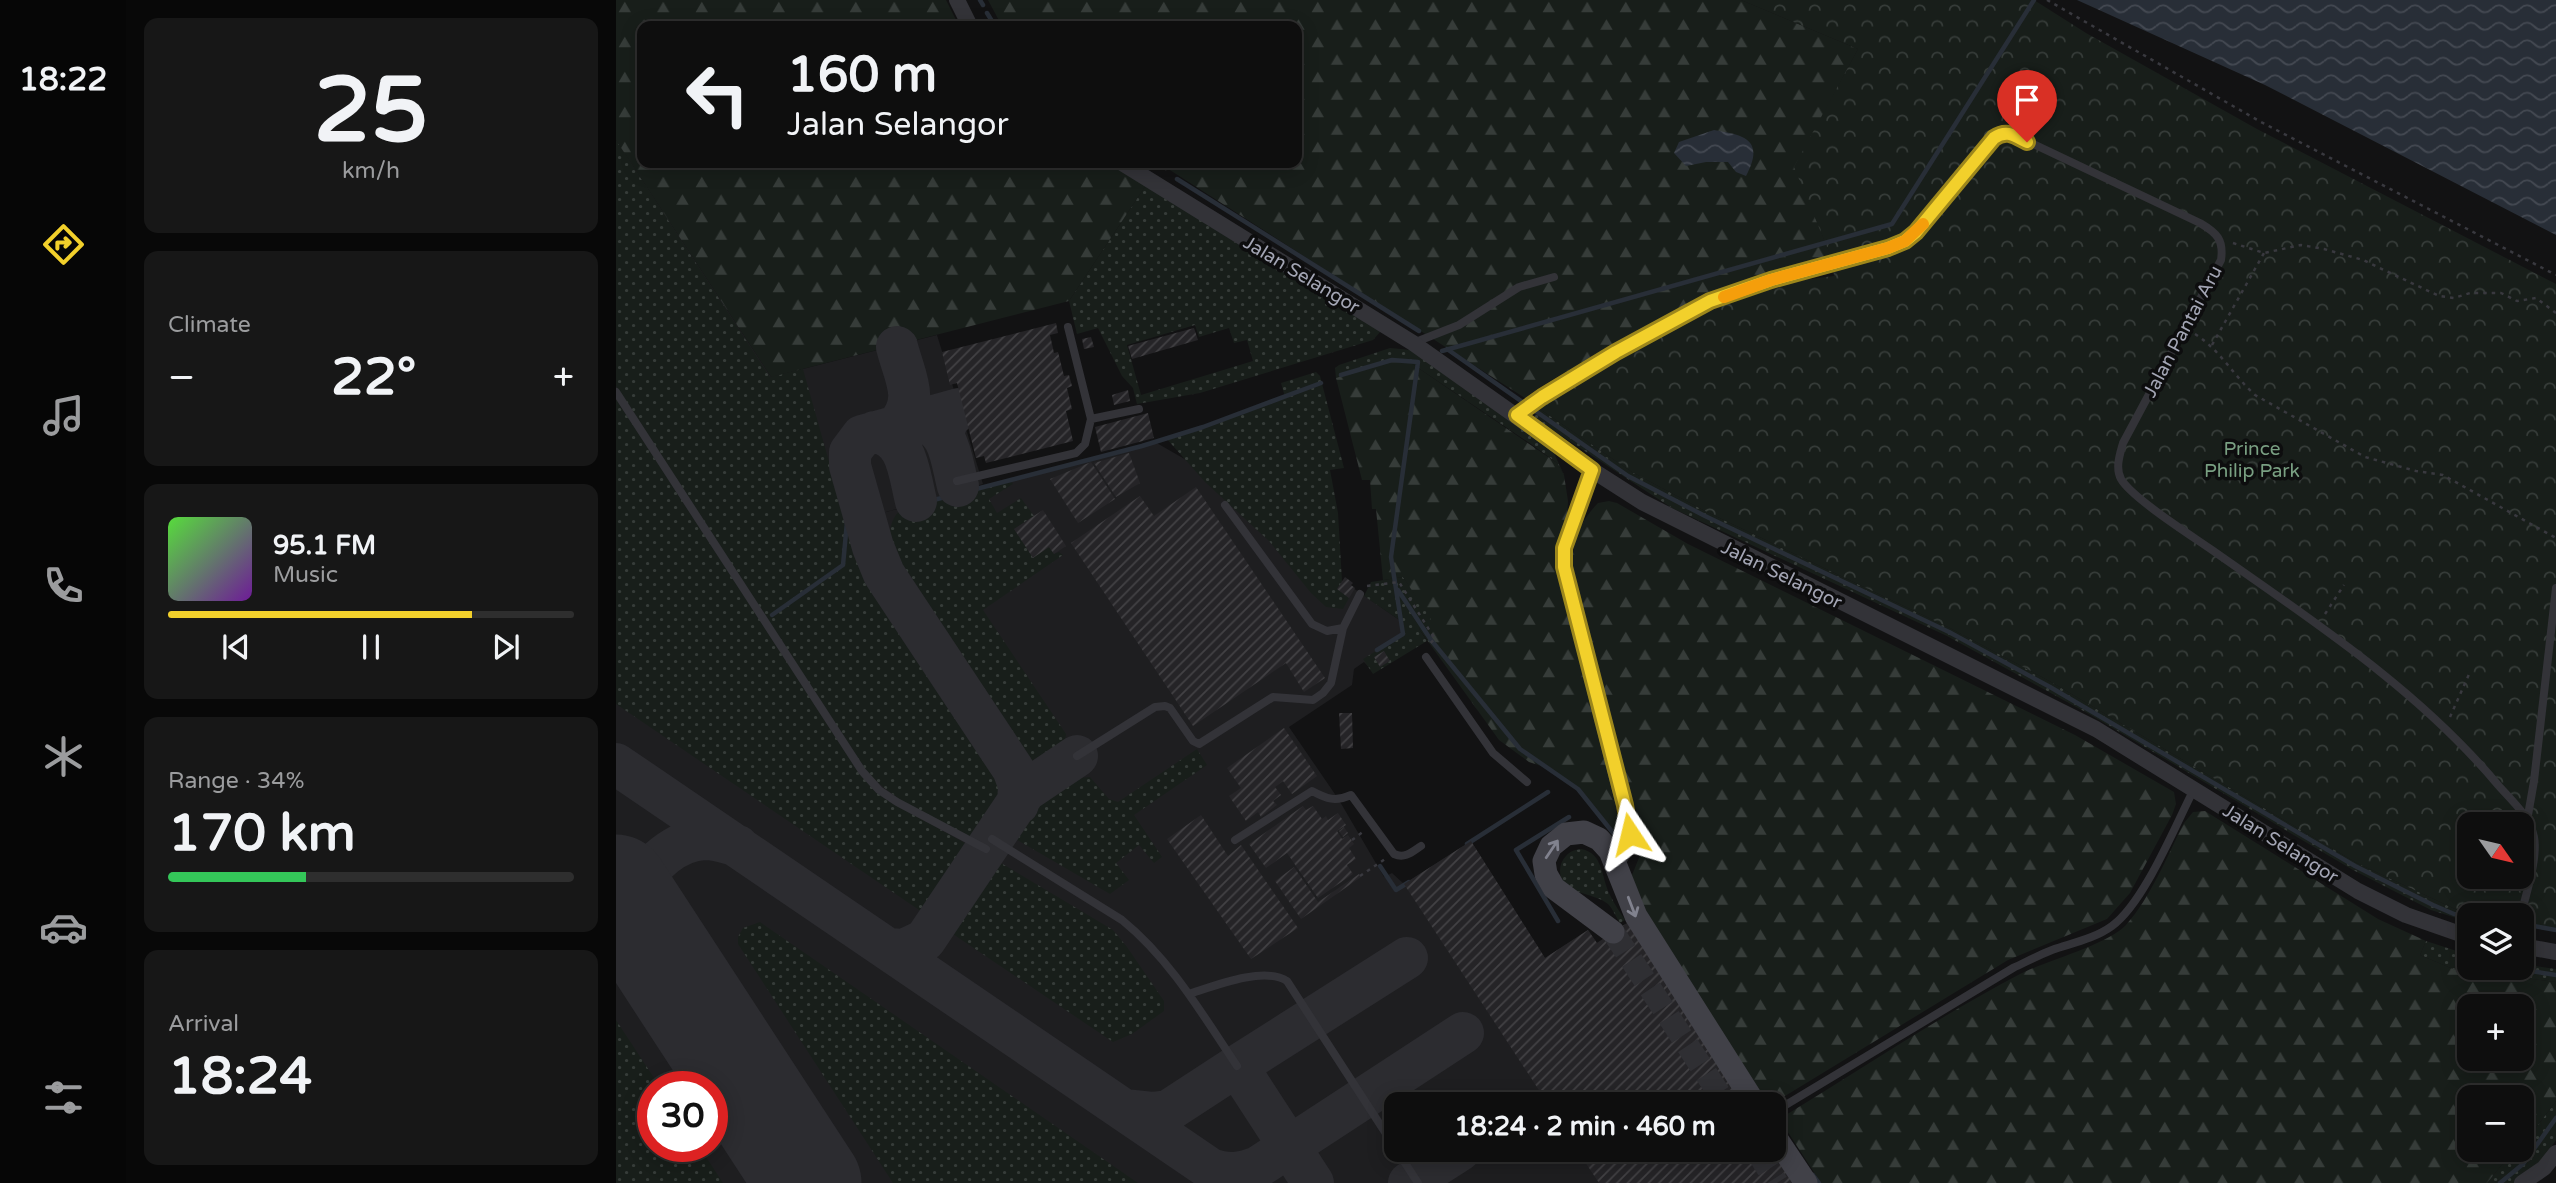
<!DOCTYPE html>
<html lang="en">
<head>
<meta charset="utf-8">
<style>
  body { margin:0; font-family:"Varela Round",sans-serif; background:#171717; color:#f1f3f6; height:100vh; display:flex; flex-direction:column; font-size:26px; white-space:nowrap }
  * { box-sizing:border-box; margin:0 }
  p { font-size:23px; color:#9b9c9e }
  .icon { flex:none; width:38px; height:38px; fill:none; stroke:currentColor; stroke-width:2; stroke-linecap:round; stroke-linejoin:round }
  .map { position:relative; flex:1; overflow:hidden }
  .sheet { display:flex; flex-direction:column; gap:18px; padding:18px; background:#080808; width:490px }
  .sheet>* { flex:none }
  .guide { position:absolute; left:21px; top:21px; width:665px; height:147px; border-radius:14px; box-shadow:0 4px 18px #0003,0 0 0 2px #2e2e2e; background:#0e0e0e; color:#f1f3f6; overflow:hidden }
  .needle { width:46px; rotate:124deg }
  .fabs { position:absolute; left:1841px; top:812px; display:grid; gap:14px }
  .fabs a { display:grid; place-items:center; width:77px; height:77px; border-radius:14px; background:#0e0e0e; box-shadow:0 4px 18px #0003,0 0 0 2px #2e2e2e; font-size:35px }
  .speed { position:absolute; left:21px; top:1071px; display:flex; gap:14px; font-size:35px; font-weight:700; text-align:center }
  .speed>* { display:grid; place-content:center; width:91px; height:91px; border-radius:50%; background:#0e0e0e; box-shadow:0 4px 18px #0003,0 0 0 2px #2e2e2e; line-height:1 }
  .speed .limit { border:10px solid #d22; background:#fff; color:#111 }
  .pin { position:absolute; display:grid; place-items:center; width:60px; height:60px; color:#fff; margin:-72px -30px; border-radius:50% 50% 50% 0; rotate:-45deg; box-shadow:0 0 7px #0007 }
  .pin .icon { rotate:45deg }
  .me { position:absolute; width:77px; margin:-38px; rotate:350deg; stroke-linejoin:round; filter:drop-shadow(0 0 5px #0008) }
  .turn { display:flex; align-items:center; gap:24px; height:147px; padding:0 35px; font-size:32px }
  .turn .icon { width:91px; height:91px; stroke-width:2.5 }
  .turn b { display:block; font-size:49px; line-height:60px }
  .big { font-size:52px; font-weight:700; line-height:1.1 }
  .sheet .card { flex:1; display:flex; flex-direction:column; justify-content:center; gap:10px; min-width:0; padding:0 24px; border-radius:14px; background:#171717 }
  .sheet .dial { align-items:center; gap:0 }
  .dial b { font-size:91px; line-height:1 }
  .song { display:flex; align-items:center; gap:21px }
  .cover { width:84px; height:84px; border-radius:10px; background:linear-gradient(135deg,hsl(110 70% 55%),hsl(280 70% 35%)) }
  .played { height:7px; border-radius:4px; background:linear-gradient(90deg,#f2d02b 75%,#2e2e2e 75%) }
  .keys { display:flex; justify-content:space-around; direction:ltr }
  .heat { display:flex; justify-content:space-between; align-items:center; font-size:38px; direction:ltr }
  .charge { height:10px; border-radius:5px; background:linear-gradient(90deg,#34c759 34%,#2e2e2e 0) }
  .trip { position:absolute; left:768px; top:1092px; width:402px; height:70px; border-radius:14px; background:#0e0e0e; box-shadow:0 4px 18px #0003,0 0 0 2px #2e2e2e; font-weight:700; line-height:70px; text-align:center }
  main { display:flex; flex:1; min-height:0 }
  .tabs { display:flex; flex-direction:column; width:126px; justify-content:space-around; align-items:center; background:#060606; color:#9b9c9e }
  .tabs .icon { width:49px; height:49px }
  .tabs .current { color:#f2d02b }
  .tabs b { font-size:32px; color:#f1f3f6 }
  .map>svg:first-child { display:block }
  .built { fill:#1e1e20; fill-rule:evenodd }
  .grass { fill:url(#grass-dots); fill-rule:evenodd }
  .forest { fill:url(#forest-firs); fill-rule:evenodd }
  .park { fill:url(#park-crowns); fill-rule:evenodd }
  .water { fill:url(#water-waves) }
  .lines { fill:none; stroke-linecap:round; stroke-linejoin:round }
  .stream { stroke:#282e37; stroke-width:4.5 }
  .taxiway { stroke:#2c2c30; stroke-width:42 }
  .runway { stroke:#2c2c30; stroke-width:105 }
  .building { fill:url(#building-hatch) }
  .secondary-tunnel { stroke:#2f2f33; stroke-width:23; stroke-dasharray:23 11; stroke-linecap:butt }
  .path { stroke:#39393f; stroke-width:2.5; stroke-dasharray:3.5 5; stroke-linecap:butt }
  .service { stroke:#333338; stroke-width:8 }
  .minor { stroke:#333338; stroke-width:16 }
  .secondary { stroke:#414148; stroke-width:23 }
  .oneway { stroke:#81828e }
  .route-casing { stroke:#9d871c; stroke-width:18 }
  .route { stroke:#f2d02b; stroke-width:12 }
  .slow { stroke:#f59e0b; stroke-width:12 }
  .labels { text-anchor:middle; stroke-width:7; stroke-linejoin:round; paint-order:stroke }
  .street-label { font-size:19px; fill:#a3a5b4; stroke:#0d0d0e }
  .park-label { font-size:19px; fill:#799f82; stroke:#0d0d0e }
</style>
</head>
<body>
<main>
<nav class="tabs">
<b>18:22</b>
<svg class="icon current" aria-label="directions" viewBox="0 0 24 24"><path d="M12 3l9 9-9 9-9-9zM9 14v-3h6M13 9l2 2-2 2"/></svg>
<svg class="icon" aria-label="music" viewBox="0 0 24 24"><path d="M9 18V5l10-2v13"/><circle cx="6" cy="18" r="3"/><circle cx="16" cy="16" r="3"/></svg>
<svg class="icon" aria-label="phone" viewBox="0 0 24 24"><path d="M5 4h4l2 5-3 2q2 4 5 5l2-3 5 2v4C11 20 4 13 5 4z"/></svg>
<svg class="icon" aria-label="climate" viewBox="0 0 24 24"><path d="M12 3v18M4 7l16 10M4 17L20 7"/></svg>
<svg class="icon" aria-label="car" viewBox="0 0 24 24"><path d="M5 17H2v-5l4-1 3-4h7l3 4 3 1v5h-3M9 17h6M6 11h13"/><circle cx="7" cy="17" r="2"/><circle cx="17" cy="17" r="2"/></svg>
<svg class="icon" aria-label="filters" viewBox="0 0 24 24"><path d="M4 7h16M4 17h16"/><circle cx="9" cy="7" r="2"/><circle cx="15" cy="17" r="2"/></svg>
</nav>
<section class="sheet">
<div class="card dial"><b>25</b><p>km/h</p></div>
<div class="card"><p>Climate</p>
<div class="heat"><a>−</a><b class="big">22°</b><a>+</a></div>
</div>
<div class="card">
<div class="song"><i class="cover"></i><div><b>95.1 FM</b><p>Music</p></div></div>
<div class="played"></div>
<div class="keys"><svg class="icon" aria-label="previous" viewBox="0 0 24 24"><path d="M18 5L8 12l10 7zM5 5v14"/></svg><svg class="icon" aria-label="pause" viewBox="0 0 24 24"><path d="M8 5v14M16 5v14"/></svg><svg class="icon" aria-label="next" viewBox="0 0 24 24"><path d="M6 5l10 7-10 7zM19 5v14"/></svg></div>
</div>
<div class="card"><p>Range · 34%</p><b class="big">170 km</b><div class="charge"></div></div>
<div class="card"><p>Arrival</p><b class="big">18:24</b></div>
</section>
<div class="map">
<svg width="1940" height="1183" viewBox="0 0 1940 1183">
  <defs>
    <pattern id="grass-dots" width="8" height="8" patternUnits="userSpaceOnUse" patternTransform="scale(1.75)"><rect width="8" height="8" fill="#181e1a"/><path d="M2 2h.1M6 6h.1" fill="none" stroke="#363c39" stroke-width="1.8" stroke-linecap="round"/></pattern>
    <pattern id="forest-firs" width="22" height="20" patternUnits="userSpaceOnUse" patternTransform="scale(1.75)"><rect width="22" height="20" fill="#181e1a"/><path d="M5 1l3.5 6h-7zM16 11l3.5 6h-7z" fill="#363c39"/></pattern>
    <pattern id="park-crowns" width="20" height="18" patternUnits="userSpaceOnUse" patternTransform="scale(1.75)"><rect width="20" height="18" fill="#181e1a"/><path d="M2 6a3 3 0 1 1 6 0M12 15a3 3 0 1 1 6 0" fill="none" stroke="#363c39"/></pattern>
    <pattern id="water-waves" width="16" height="10" patternUnits="userSpaceOnUse" patternTransform="scale(1.75)"><rect width="16" height="10" fill="#282e37"/><path d="M0 5q4-4 8 0t8 0" fill="none" stroke="#444952"/></pattern>
    <pattern id="building-hatch" width="6" height="6" patternUnits="userSpaceOnUse" patternTransform="scale(1.75)"><rect width="6" height="6" fill="#252427"/><path d="M-1 1l2-2M0 6l6-6M5 7l2-2" fill="none" stroke="#424144"/></pattern>
  </defs>
  <rect width="100%" height="100%" fill="#121213"/>
  <path class="built" d="M0 140 155 377 321 335 367 484 270 512 539 442 579 465 662 536 805 635 753 667 748 662 738 669 736 685 673 727 723 800 768 877 776 873 788 884 855 841 929 958 972 930 981 943 997 932 1135 1104H780V1150H1158L1186 1183H0ZM37 1087H96V1146H37Z"/>
  <path class="grass" d="M0 140 154 377 187 369 230 522 234 523 252 571 379 760 392 786 390 798 360 841C321 820 278 802 248 769L0 386Z
    M530 185 655 265 765 331 757 340 584 393 521 404 517 388 506 376 482 328 461 334 453 301ZM579 325 583 337 613 328 618 343 631 340 637 361 525 395 511 345Z
    M774 348 795 350 937 451 948 475 941 463 915 444 792 361 720 378 719 368 723 365Z
    M700 372 704 376 728 468 714 470 722 513 726 581 721 589 733 598 727 609 710 607 695 593 653 541 589 482 550 438 669 397 665 383Z
    M0 399 244 773 280 805 356 847 309 914 0 704Z
    M921 407 1016 472 1091 512 1334 628 1437 683 1741 863 1839 909 1871 915H1853V922L1815 910 1737 870 1473 714 1331 636 1056 508 918 418Z
    M394 480 397 484 373 499 381 513 405 498 418 516 398 529 417 557 433 547 438 554 443 552 447 555 367 610 450 734C449 751 435 763 421 769L411 765 394 741 275 557C273 539 271 519 287 508Z
    M787 577 816 619 803 629 811 641 757 674 747 659 787 634 785 621 748 596 755 582Z
    M581 749 591 765 518 815 546 857 538 863 523 845 500 863 513 880 494 894 398 838C413 809 438 778 474 777L493 799 502 802Z
    M965 849C988 853 985 878 994 895 998 904 1004 912 1009 920L1004 923C1000 917 997 909 992 904 978 892 944 895 944 871 944 865 946 860 950 856 954 851 959 850 965 849Z
    M380 860 497 930 511 947 548 1001V1011L516 1034 497 1042 334 932Z
    M144 922 522 1183H277L122 944V937L127 928Z
    M1810 941 1853 955V968H1906V964L1940 969V982L1837 969 1804 955Z
    M0 1020 44 1087H37V1146H83L107 1183H0Z
    M1940 1101V1140L1926 1160 1898 1183H1871L1884 1167 1903 1150H1906V1146Z"/>
  <path class="forest" d="M0 0H330L343 26H26V163H494L530 185 453 301 155 377 0 140Z
    M372 0H1125L1242 49 1179 167 1216 259C1127 280 1046 315 968 361 948 373 927 384 909 398L543 163H681V26H386Z
    M776 360 792 361 941 463 948 475 952 501 951 519 939 561 941 572 1006 821 1007 837 1002 839 962 789 931 768 913 762 883 740 803 629 815 619 787 577 767 580 760 509H756L754 480H746L720 378Z
    M993 501 1001 503 1072 544 1459 735 1558 792 1560 804 1556 815 1514 893 1491 919 1392 960 1169 1096 1150 1103 1038 930 1017 881 1016 875 1025 853 1022 826 956 573C956 544 961 525 982 503Z
    M1589 811 1762 919 1810 941 1804 955 1837 969 1940 982V1101L1906 1146V1097H1853V1150H1903L1884 1167 1871 1183H1205L1166 1123 1165 1118C1244 1070 1322 1017 1404 974 1430 961 1493 944 1510 925 1535 897 1551 856 1568 823L1577 812ZM1906 1006V1059H1853V1006Z"/>
  <path class="park" d="M1125 0H1418L1470 33 1641 129 1940 284V928L1906 922V915H1871L1839 909 1741 863 1437 683 1334 628 1091 512 1016 472 921 407C992 362 1071 309 1154 287 1175 281 1197 279 1218 276L1216 259 1178 167 1242 49ZM1853 824H1906V877H1853Z"/>
  <path class="water" d="M1461 0H1940V235L1649 85Z
    M1098 130C1129 135 1149 140 1130 176L1120 172 1112 162H1090L1070 166 1058 153 1063 142Z"/>
  <g class="lines">
    <path class="stream" d="M364 0 367 5
      M371 13 379 26
      M561 179 803 331
      M831 349 1012 476 1089 516 1333 632 1434 687 1739 866 1817 905 1838 914 1853 916
      M826 351 1276 224 1418 0
      M725 375 776 360 802 362 775 557 787 634 761 650
      M287 508 526 446 587 427 705 383
      M782 590 815 640 904 749 962 789 1002 839
      M156 615 227 565 231 522
      M851 844 932 792
      M764 866 780 890 793 882
      M942 921 900 850 953 817
      M1918 926 1940 930
      M1895 968 1940 975
      M1162 1121 1169 1132
      M1197 1175 1203 1183
      M1884 1183 1907 1164 1940 1118"/>
    <path class="taxiway" d="M303 421C334 426 335 459 342 486
      M281 426C304 399 289 378 281 347
      M259 432C292 437 293 474 300 501
      M327 433 332 419 343 409 246 436 234 452V466L257 547 268 574 397 769 403 785 402 804
      M0 764 615 1183
      M21 919C21 911 20 899 23 891 31 864 61 840 89 839 101 839 111 843 122 846
      M272 949 288 950 309 940 409 791 461 756
      M508 1110 536 1113 552 1111 621 1066
      M594 1169C612 1175 624 1174 642 1167L847 1033
      M697 1183 621 1066 791 958
      M793 1183 844 1150"/>
    <path class="runway" d="M0 887 193 1183"/>
  </g>
  <path class="building" d="M440 323 442 333 434 335 438 353 442 352 448 376 453 375 456 386 451 388 456 409 450 411 457 441 370 463 368 456 360 458 341 383 334 385 326 352Z
    M578 328 582 340 516 359 512 346Z
    M475 337 478 347 468 349 466 339Z
    M512 390 514 401 498 405 496 395Z
    M532 413 538 438 485 452 479 427Z
    M513 453 524 483 500 497 478 463Z
    M475 462 499 499 462 523 434 479Z
    M580 487 709 678 688 692 670 663 577 726 455 543 524 496 538 516Z
    M427 510 450 546 438 554 433 547 417 558 398 529Z
    M729 577 737 583 735 585 739 588 733 598 721 589Z
    M768 651 774 661 764 667 758 657Z
    M723 713H736L737 748 725 749Z
    M668 728 701 776 676 794 667 781 659 787 665 795 657 801 661 805 645 817 642 812 630 821 613 796 625 788 611 768Z
    M687 806 690 810 697 806 706 819 710 816 712 820 722 813 730 825 721 831 726 839 732 835 738 844 733 848 740 859 731 865 737 874 702 898 671 853 650 868 633 844Z
    M585 815 612 856 625 845 682 928 635 959 551 839Z
    M728 827 732 833 727 837 723 831Z
    M855 841 929 958 972 930 981 943 1017 919 1135 1104H932L788 884Z
    M678 867 702 902 743 874 745 877 685 919 659 881Z
    M961 1150H1158L1186 1183H983Z"/>
  <g class="lines">
    <path class="secondary-tunnel" d="M997 932 1110 1104
      M1140 1150 1161 1183"/>
    <path class="path" d="M1431 0 1645 122 1940 275
      M549 170 553 163
      M1617 243 1648 253 1685 245 1708 249 1747 260 1823 296 1838 298 1854 293H1885L1901 301 1920 298 1940 313
      M1579 334C1604 350 1617 375 1639 395L1749 457 1800 471 1827 475 1940 538
      M1596 345 1648 253
      M751 586 783 582 819 639 812 645
      M1709 614 1728 585
      M1834 717 1854 672
      M736 840 748 831
      M744 876 769 859"/>
    <path class="service" d="M797 343 843 325 903 287 938 277
      M0 392 246 771 263 790 281 802 370 849
      M901 415 926 397 1000 352 1094 301 1155 280 1289 241 1300 232 1385 133 1392 132 1584 223C1601 233 1608 240 1605 260L1507 443C1504 454 1499 468 1505 479 1516 498 1576 536 1596 550 1697 621 1803 690 1882 785 1895 800 1914 816 1918 837 1922 858 1910 894 1905 915
      M475 419 523 409
      M341 481 460 453 469 444 475 419 452 327
      M609 505 696 624 711 631 727 628 744 594
      M810 657 877 753 911 782
      M461 756 539 707 549 706 554 708 577 741 583 744 657 697 697 700 707 693 715 683 727 628
      M1911 821 1918 781 1940 588
      M376 839 506 920C555 960 586 1014 621 1066
      M619 840 696 791C711 799 719 802 735 795L778 854C789 859 796 852 805 846
      M573 994C598 986 648 966 671 981L802 1183
      M1158 1112 1397 968C1410 962 1423 955 1436 950 1456 943 1478 939 1496 926 1528 903 1559 826 1578 789"/>
    <path class="minor" d="M341 0 354 26
      M506 163 797 343 976 470 1026 502 1480 729 1742 891 1790 915 1853 937
      M976 470 948 548V567L1013 825V843L1000 865
      M1906 946 1940 952
      M1906 1183 1928 1168 1940 1153"/>
    <path class="secondary" d="M997 932 938 888 930 874 928 861 935 846 950 834 968 832 983 839 994 851 1020 916 1139 1104
      M1158 1135 1190 1183"/>
  </g>
  <defs><path id="oneway-shaft" d="M-6 0H5M1.5-3L5.5 0L1.5 3" fill="none" stroke-width="1.6" stroke-linecap="round" stroke-linejoin="round" transform="scale(1.75)"/></defs>
  <g class="oneway">
    <use href="#oneway-shaft" transform="translate(936 849) rotate(-56)"/>
    <use href="#oneway-shaft" transform="translate(1016 907) rotate(69)"/>
  </g>
  <g class="lines">
    <g class="route-casing">
      <path id="route" d="M1014 834 1009 805 948 567V548L976 470 901 415 926 397 1000 352 1094 301 1155 280 1272 248 1289 241 1300 232 1378 138C1391 129 1399 136 1411 142"/>
    </g>
    <use href="#route" class="route"/>
    <path class="slow" d="M1108 297 1155 280 1272 248 1289 241 1307 224"/>
  </g>
  <g class="labels">
    <g class="street-label">
      <text transform="translate(686 274) rotate(31)" y="7">Jalan Selangor</text>
      <text transform="translate(1566 331) rotate(-62)" y="7">Jalan Pantai Aru</text>
      <text transform="translate(1166 574) rotate(26)" y="7">Jalan Selangor</text>
      <text transform="translate(1665 843) rotate(32)" y="7">Jalan Selangor</text>
    </g>
    <g class="park-label">
      <text x="1636" y="455">Prince<tspan x="1636" dy="22">Philip Park</tspan></text>
    </g>
  </g>
</svg>
<div class="fabs">
<a><svg class="needle" viewBox="-14 -14 28 28"><path d="M0-13l5 13h-10z" fill="#e53935"/><path d="M0 13l5-13h-10z" fill="#9b9c9e"/></svg></a>
<a><svg class="icon" aria-label="layers" viewBox="0 0 24 24"><path d="M12 4l9 5-9 5-9-5zM3 14l9 5 9-5"/></svg></a>
<a>+</a>
<a>−</a>
</div>
<div class="speed"><div class="limit">30</div></div>
<div class="pin" style="left:1411px;top:142px;background:#d93025"><svg class="icon" aria-label="arrive" viewBox="0 0 24 24"><path d="M6 21V4h12l-3 4 3 4H6"/></svg></div>
<svg class="me" style="left:1014px;top:834px" viewBox="-20 -20 40 40"><path d="M0-17L14 15 0 8-14 15z" fill="#f2d02b" stroke="#fff" stroke-width="4"/></svg>
<div class="trip">18:24 · 2 min · 460 m</div>
<div class="guide">
<div class="turn"><svg class="icon" aria-label="left" viewBox="0 0 24 24"><path d="M17 20v-9H6M10 6l-5 5 5 5"/></svg><div><b>160 m</b>Jalan Selangor</div></div>
</div>
</div>
</main>
</body>
</html>
